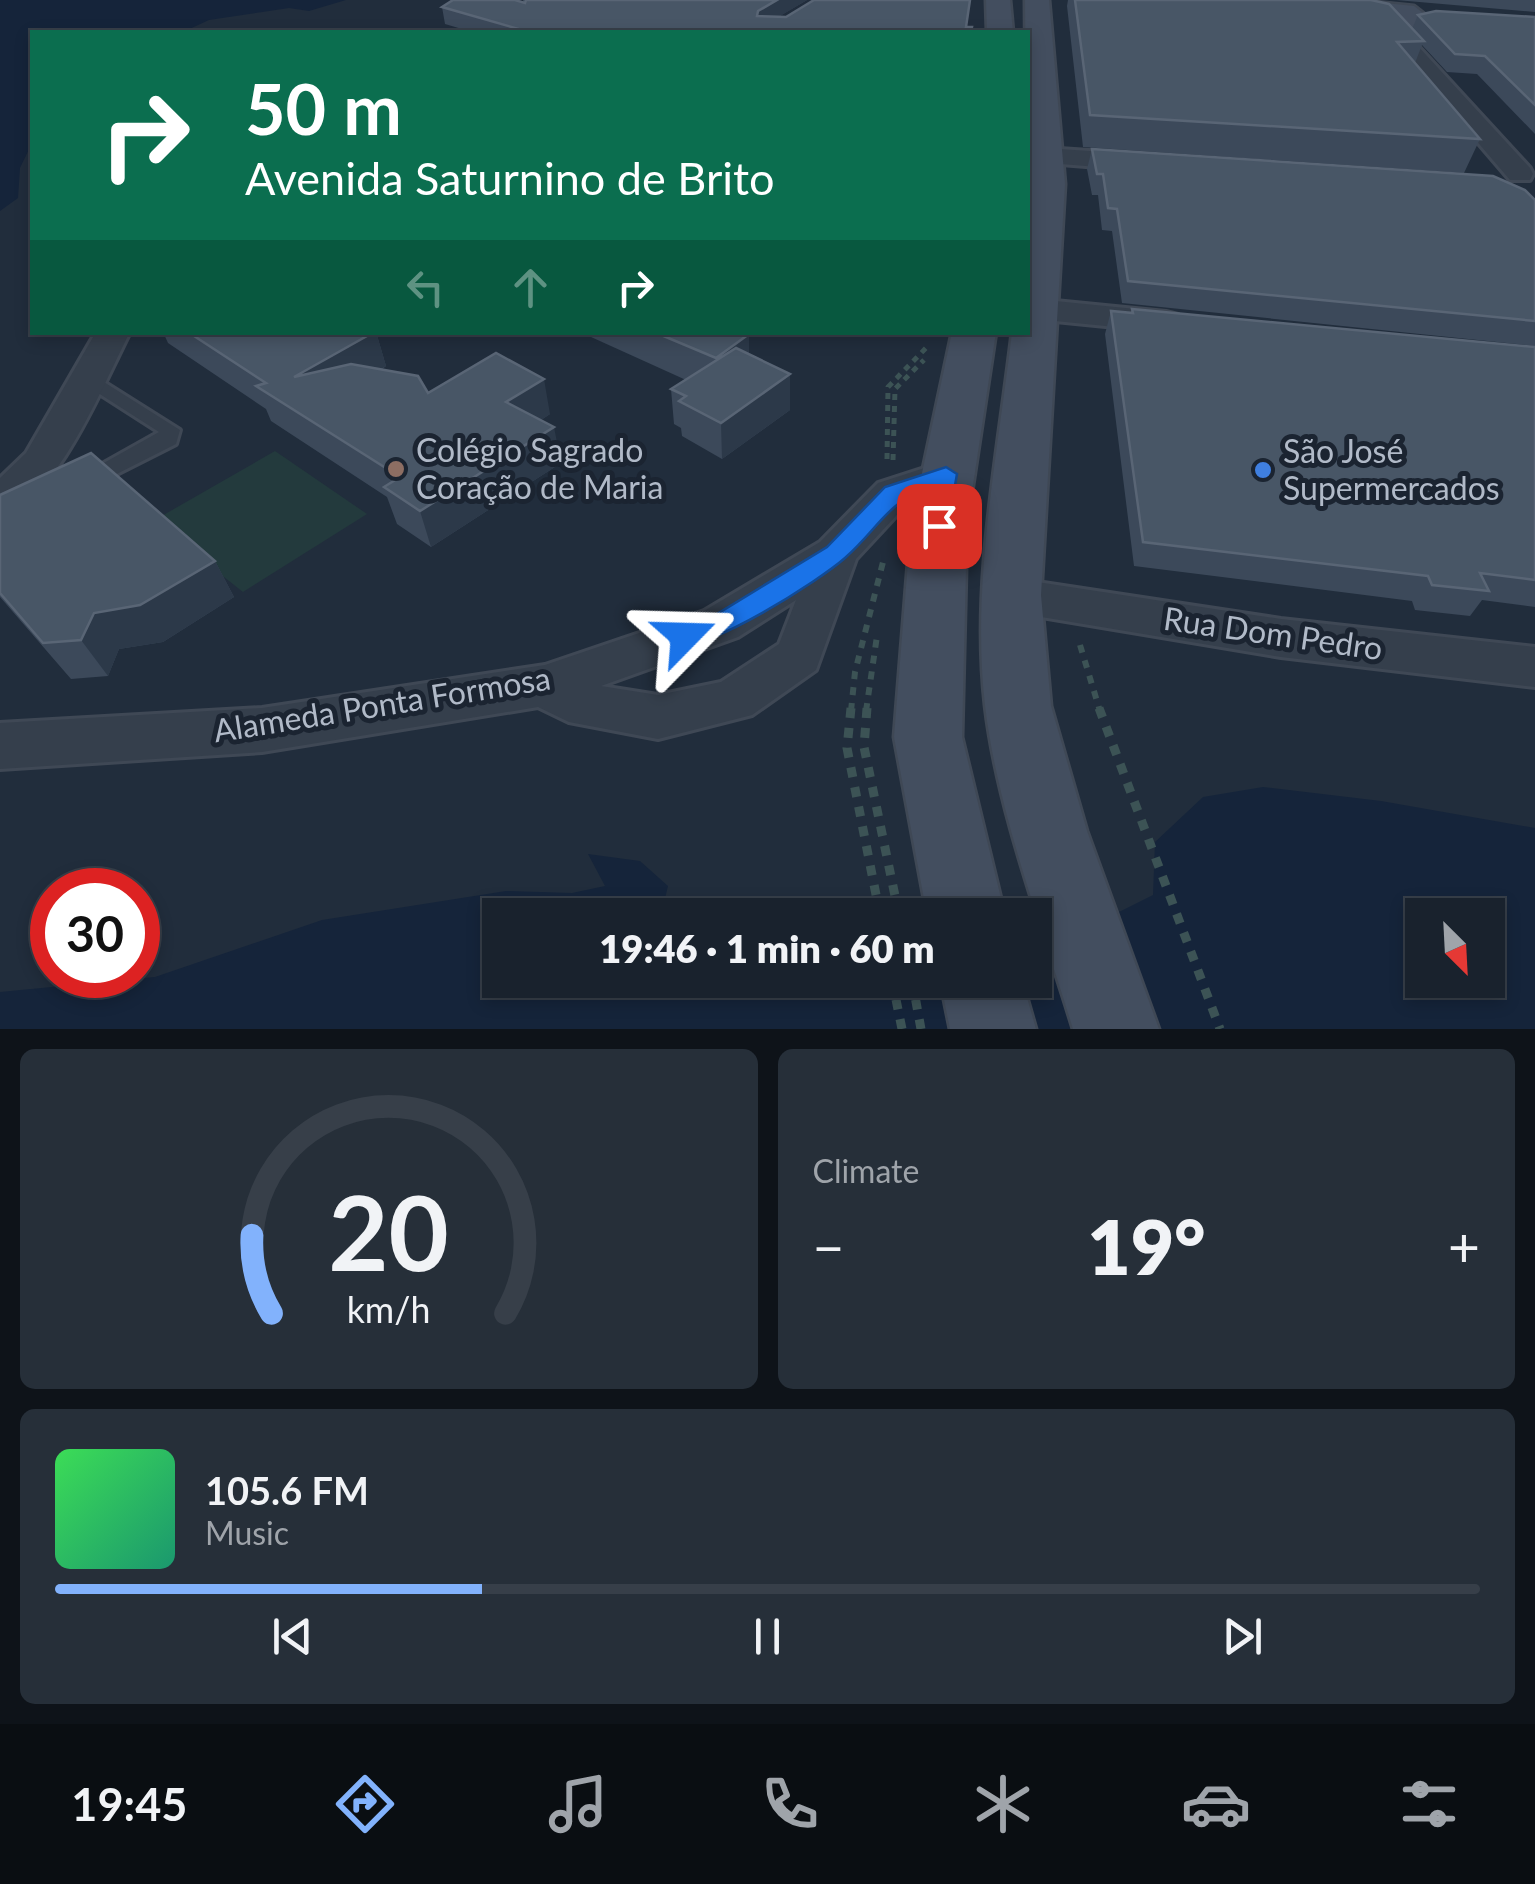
<!DOCTYPE html>
<html lang="en">
<head>
<meta charset="utf-8">
<style>
  body { margin:0; font-family:Lato,sans-serif; background:#262f39; color:#f1f3f6; height:100vh; display:flex; flex-direction:column; font-size:38px; white-space:nowrap }
  * { box-sizing:border-box; margin:0 }
  p { font-size:32px; color:#9fa4aa }
  .icon { flex:none; width:55px; height:55px; fill:none; stroke:currentColor; stroke-width:2; stroke-linecap:round; stroke-linejoin:round }
  .map { position:relative; height:1029px; overflow:hidden }
  .panel { display:flex; flex-direction:column; gap:20px; padding:20px; background:#0e1319; flex:1 }
  .panel>* { flex:none }
  .top-card { position:absolute; left:30px; top:30px; width:1000px; height:305px; border-radius:0px; box-shadow:0 5px 15px #0003,0 0 0 2px #373f49; background:#0b6e4f; color:#fff; overflow:hidden }
  .needle { width:65px; rotate:156deg }
  .fabs { position:absolute; left:1405px; top:898px; display:grid; gap:20px }
  .fabs a { display:grid; place-items:center; width:100px; height:100px; border-radius:0px; background:#19222d; box-shadow:0 5px 15px #0003,0 0 0 2px #373f49; font-size:50px }
  .speed { position:absolute; left:30px; top:868px; display:flex; gap:20px; font-size:50px; font-weight:700; text-align:center }
  .speed>* { display:grid; place-content:center; width:130px; height:130px; border-radius:50%; background:#19222d; box-shadow:0 5px 15px #0003,0 0 0 2px #373f49; line-height:1 }
  .speed .limit { border:15px solid #d22; background:#fff; color:#111 }
  .pin { position:absolute; display:grid; place-items:center; width:85px; height:85px; color:#fff; margin:-42px; border-radius:20px; box-shadow:0 5px 15px #0006 }
  .me { position:absolute; width:110px; margin:-55px; rotate:68deg; stroke-linejoin:round; filter:drop-shadow(0 0 8px #0008) }
  .turn { display:flex; align-items:center; gap:35px; height:210px; padding:0 50px; font-size:45px }
  .turn .icon { width:130px; height:130px; stroke-width:2.5 }
  .turn b { display:block; font-size:70px; line-height:85px }
  .lanes { display:flex; align-items:center; height:95px; padding:0 50px; background:#0003; justify-content:center; gap:50px; direction:ltr }
  .lanes .off { opacity:.35 }
  .big { font-size:75px; font-weight:800; line-height:1.1 }
  .panel .widget { flex:1; display:flex; flex-direction:column; justify-content:center; gap:15px; min-width:0; padding:0 35px; border-radius:15px; background:#262f39 }
  .panel .dial { align-items:center; gap:0 }
  .dial svg { height:260px; overflow:visible; fill:none; stroke:#373f49; stroke-width:7; stroke-linecap:round; text-anchor:middle }
  .dial text { fill:#f1f3f6; stroke:none }
  .song { display:flex; align-items:center; gap:30px }
  .cover { width:120px; height:120px; border-radius:15px; background:linear-gradient(135deg,hsl(130 70% 55%),hsl(160 70% 35%)) }
  .played { height:10px; border-radius:5px; background:linear-gradient(90deg,#82b2fc 30%,#373f49 30%) }
  .keys { display:flex; justify-content:space-around; direction:ltr }
  .heat { display:flex; justify-content:space-between; align-items:center; font-size:55px; direction:ltr }
  .panel .tiles { flex:1; display:grid; gap:20px; grid-template-columns:1fr 1fr }
  .widget:last-child { grid-column:span 2 }
  .trip { position:absolute; left:482px; top:898px; width:570px; height:100px; border-radius:0px; background:#19222d; box-shadow:0 5px 15px #0003,0 0 0 2px #373f49; font-weight:800; line-height:100px; text-align:center }
  .tabs { display:flex; height:160px; justify-content:space-around; align-items:center; background:#0a0e12; color:#9fa4aa }
  .tabs .icon { width:70px; height:70px }
  .tabs .selected { color:#82b2fc }
  .tabs b { font-size:45px; color:#f1f3f6 }
  .map>svg:first-child { display:block }
  .green { fill:#233a3d }
  .water { fill:#15243a; fill-rule:evenodd }
  .lines { fill:none; stroke-linecap:round; stroke-linejoin:round }
  .lane-casing { stroke:#3f4855; stroke-width:6 }
  .street-casing { stroke:#3f4855; stroke-width:6 }
  .secondary-casing { stroke:#3f4855; stroke-width:5 }
  .path-far2 { stroke:#3c5355; stroke-width:5; stroke-dasharray:6 6; stroke-linecap:butt }
  .path-far1 { stroke:#3c5355; stroke-width:6; stroke-dasharray:8 8; stroke-linecap:butt }
  .path { stroke:#3c5355; stroke-width:9; stroke-dasharray:10 10; stroke-linecap:butt }
  .lane { fill:#353f4c; fill-rule:evenodd }
  .street { fill:#353f4c; fill-rule:evenodd }
  .secondary { fill:#434e5f; fill-rule:evenodd }
  .wall { fill:#3c495a }
  .shaded-wall { fill:#2c3949 }
  .building { fill:#485666; stroke:#596575; stroke-width:2.5 }
  .route { fill:#1a73e8; stroke:#114b97; stroke-width:2.5 }
  .education-dot { fill:#8d6e63; stroke:#1b2431; stroke-width:4 }
  .shop-dot { fill:#3f7fe0; stroke:#1b2431; stroke-width:4 }
  .labels { text-anchor:middle; stroke-width:10; stroke-linejoin:round; paint-order:stroke }
  .poi-label { font-size:32px; fill:#b1bac8; stroke:#1b2431; text-anchor:start }
  .street-label { font-size:32px; fill:#b1bac8; stroke:#1b2431 }
</style>
</head>
<body>
<div class="map">
<svg width="1535" height="1029" viewBox="0 0 1535 1029">
  <rect width="100%" height="100%" fill="#212d3c"/>
  <path class="green" d="M275 451 367 514 243 592 153 521Z"/>
  <path class="water" d="M0 0H346L309 11 289 8 209 20 183 32H32V143L20 168 18 198 0 211Z
    M1263 787 1381 801 1535 828V1029H0V992L155 977 322 920 506 891 572 893 605 886 588 854 640 861 668 886 661 915H500V980H1035V922H1099L1153 895 1155 842 1203 797ZM1422 915H1488V980H1422Z
    M744 897 797 907 977 915H733Z"/>
  <g class="lines">
    <g class="lane-casing">
      <path id="lane" d="M88 372 180 430 176 444 85 490 77 488 74 483 77 478 159 432 81 382 78 378Z"/>
    </g>
    <g class="street-casing">
      <path id="street" d="M1387 18 1394 20 1530 168 1533 174 1530 180H1510L1380 28 1377 24Z
        M1045 148 1148 155 1161 163 1148 171 1036 162 1032 156Z
        M1035 299 1166 312 1178 315 1183 322 1178 329 1166 332 1035 319 1028 317V301Z
        M96 332H130C103 384 58 500 0 516V478L26 453Z
        M946 461 960 465 966 474 960 483 908 503 856 559 816 670 752 715 658 739 569 722 538 707 262 752 0 769V723L262 708 545 665 704 611 820 542 878 483ZM796 600 779 644 721 682 658 695 601 686 738 637Z
        M1011 578 1281 619 1535 647V687L1281 657 1011 612 995 607 988 595 995 583Z"/>
    </g>
    <g class="secondary-casing">
      <path id="secondary" d="M986 0H1010L1013 32H987Z
        M1025 0H1049L1065 184 1041 595 1051 706 1087 831 1159 1029H1073C1042 927 997 810 985 705 971 582 998 454 1012 332H1028Z
        M1365 1 1414 6 1432 20C1412 41 1374 31 1350 20L1346 15 1356 3Z
        M952 332H996L967 525 962 737 1005 915H927L894 737 911 525Z
        M940 980H1022L1036 1029H950Z"/>
    </g>
    <path class="path-far2" d="M887 459 888 387 926 348
      M893 460 895 389 924 360"/>
    <path class="path-far1" d="M1080 645 1100 711
      M851 711 855 672 883 562
      M866 711 877 636"/>
    <path class="path" d="M851 708 847 748 880 915
      M867 708 864 747 899 915
      M1099 708 1220 1029
      M892 980 902 1029
      M912 980 921 1029"/>
    <use href="#lane" class="lane"/>
    <use href="#street" class="street"/>
    <use href="#secondary" class="secondary"/>
  </g>
  <path class="wall" d="M523 0H807L778 17 966 27 971 32H472L445 24 442 7 523 3Z
    M1068 0H1371L1412 29 1418 15 1535 17V134L1477 74 1447 72 1422 45 1415 63 1480 139 1464 173 1083 147 1067 6Z
    M1396 0H1535V12Z
    M1092 149 1535 200V346L1122 303 1112 231 1102 230 1098 195H1092L1087 169Z
    M1132 309 1535 347V607L1482 600 1470 616 1415 610 1412 601 1134 566 1105 334 1111 311 1131 313Z
    M163 332H376L386 366 381 370 428 393 550 414 541 420 561 463 431 547 397 524 387 497 271 421 266 409 168 343Z
    M580 332H746L749 334V355L790 374V410L722 459 682 436 681 428 674 424 671 389 686 380Z
    M0 495 215 561 234 597 163 642 119 649 108 676 71 679 0 597Z"/>
  <path class="shaded-wall" d="M777 0H807L758 29 757 32 758 11Z
    M376 332 386 366 308 412 294 377Z
    M749 334V368L717 393 716 358Z
    M790 374V410L722 459 721 423Z
    M544 379 550 414 514 438 506 402Z
    M554 427 561 463 431 547 420 511Z
    M215 561 234 597 163 642 119 649 108 676 81 640 94 613Z"/>
  <path class="building" d="M453 0H515L525 3 526 0H777L758 11 757 16 786 17 814 0H970L966 27H972L971 32H529L442 7Z
    M1075 0H1371L1389 4 1424 41 1397 42 1480 139 1090 115Z
    M1436 11 1535 17V105L1485 56 1455 54 1418 15Z
    M1092 149 1493 176 1525 190 1535 200V321L1128 281 1117 209 1108 208 1103 174H1097Z
    M1132 309 1535 347V580L1480 573 1489 591 1432 585 1428 576 1143 542 1111 311 1133 313Z
    M188 332H374L294 377 351 364 418 376 428 393 496 353 544 379 506 402 554 427 420 511 384 487 400 477 256 386 266 383Z
    M654 332H746L749 334 716 358Z
    M736 348 790 374 721 423 679 401 686 396 671 389Z
    M91 453 215 561 140 605 94 613 81 640 43 643 0 593V495Z"/>
  <path class="route" d="M946 467 957 474 947 531 939 533 927 526 933 486C885 503 881 526 845 558 820 580 707 653 676 644L672 636 676 629 712 617 827 547 885 487Z"/>
  <circle class="education-dot" cx="396" cy="469" r="10"/>
  <circle class="shop-dot" cx="1263" cy="470" r="10"/>
  <g class="labels">
    <g class="poi-label">
      <text x="416" y="462">Colégio Sagrado<tspan x="416" dy="37">Coração de Maria</tspan></text>
      <text x="1283" y="463">São José<tspan x="1283" dy="37">Supermercados</tspan></text>
    </g>
    <g class="street-label">
      <text transform="translate(1273 634) rotate(8)" y="11">Rua Dom Pedro</text>
      <text transform="translate(382 705) rotate(-9)" y="11">Alameda Ponta Formosa</text>
    </g>
  </g>
</svg>
<div class="fabs">
<a><svg class="needle" viewBox="-14 -14 28 28"><path d="M0-13l5 13h-10z" fill="#e53935"/><path d="M0 13l5-13h-10z" fill="#9fa4aa"/></svg></a>
</div>
<div class="speed"><div class="limit">30</div></div>
<div class="pin" style="left:939px;top:526px;background:#d93025"><svg class="icon" aria-label="arrive" viewBox="0 0 24 24"><path d="M6 21V4h12l-3 4 3 4H6"/></svg></div>
<svg class="me" style="left:685px;top:636px" viewBox="-20 -20 40 40"><path d="M0-17L14 15 0 8-14 15z" fill="#1a73e8" stroke="#fff" stroke-width="4"/></svg>
<div class="trip">19:46 · 1 min · 60 m</div>
<div class="top-card">
<div class="turn"><svg class="icon" aria-label="right" viewBox="0 0 24 24"><path d="M7 20v-9h11M14 6l5 5-5 5"/></svg><div><b>50 m</b>Avenida Saturnino de Brito</div></div>
<div class="lanes"><svg class="icon off" aria-label="left" viewBox="0 0 24 24"><path d="M17 20v-9H6M10 6l-5 5 5 5"/></svg><svg class="icon off" aria-label="ahead" viewBox="0 0 24 24"><path d="M12 20V5M6 11l6-6 6 6"/></svg><svg class="icon" aria-label="right" viewBox="0 0 24 24"><path d="M7 20v-9h11M14 6l5 5-5 5"/></svg></div>
</div>
</div>
<section class="panel">
<div class="tiles">
<div class="widget dial"><svg viewBox="0 0 100 80">
<path d="M14 69A42 42 0 1 1 86 69"/>
<path d="M14 69A42 42 0 0 1 8 45" stroke="#82b2fc"/>
<text x="50" y="56" font-size="32" font-weight="700">20</text>
<text x="50" y="72" font-size="11">km/h</text>
</svg></div>
<div class="widget"><p>Climate</p>
<div class="heat"><a>−</a><b class="big">19°</b><a>+</a></div>
</div>
<div class="widget">
<div class="song"><i class="cover"></i><div><b>105.6 FM</b><p>Music</p></div></div>
<div class="played"></div>
<div class="keys"><svg class="icon" aria-label="previous" viewBox="0 0 24 24"><path d="M18 5L8 12l10 7zM5 5v14"/></svg><svg class="icon" aria-label="pause" viewBox="0 0 24 24"><path d="M8 5v14M16 5v14"/></svg><svg class="icon" aria-label="next" viewBox="0 0 24 24"><path d="M6 5l10 7-10 7zM19 5v14"/></svg></div>
</div>
</div>
</section>
<nav class="tabs">
<b>19:45</b>
<svg class="icon selected" aria-label="directions" viewBox="0 0 24 24"><path d="M12 3l9 9-9 9-9-9zM9 14v-3h6M13 9l2 2-2 2"/></svg>
<svg class="icon" aria-label="music" viewBox="0 0 24 24"><path d="M9 18V5l10-2v13"/><circle cx="6" cy="18" r="3"/><circle cx="16" cy="16" r="3"/></svg>
<svg class="icon" aria-label="phone" viewBox="0 0 24 24"><path d="M5 4h4l2 5-3 2q2 4 5 5l2-3 5 2v4C11 20 4 13 5 4z"/></svg>
<svg class="icon" aria-label="climate" viewBox="0 0 24 24"><path d="M12 3v18M4 7l16 10M4 17L20 7"/></svg>
<svg class="icon" aria-label="car" viewBox="0 0 24 24"><path d="M5 17H2v-5l4-1 3-4h7l3 4 3 1v5h-3M9 17h6M6 11h13"/><circle cx="7" cy="17" r="2"/><circle cx="17" cy="17" r="2"/></svg>
<svg class="icon" aria-label="filters" viewBox="0 0 24 24"><path d="M4 7h16M4 17h16"/><circle cx="9" cy="7" r="2"/><circle cx="15" cy="17" r="2"/></svg>
</nav>
</body>
</html>
